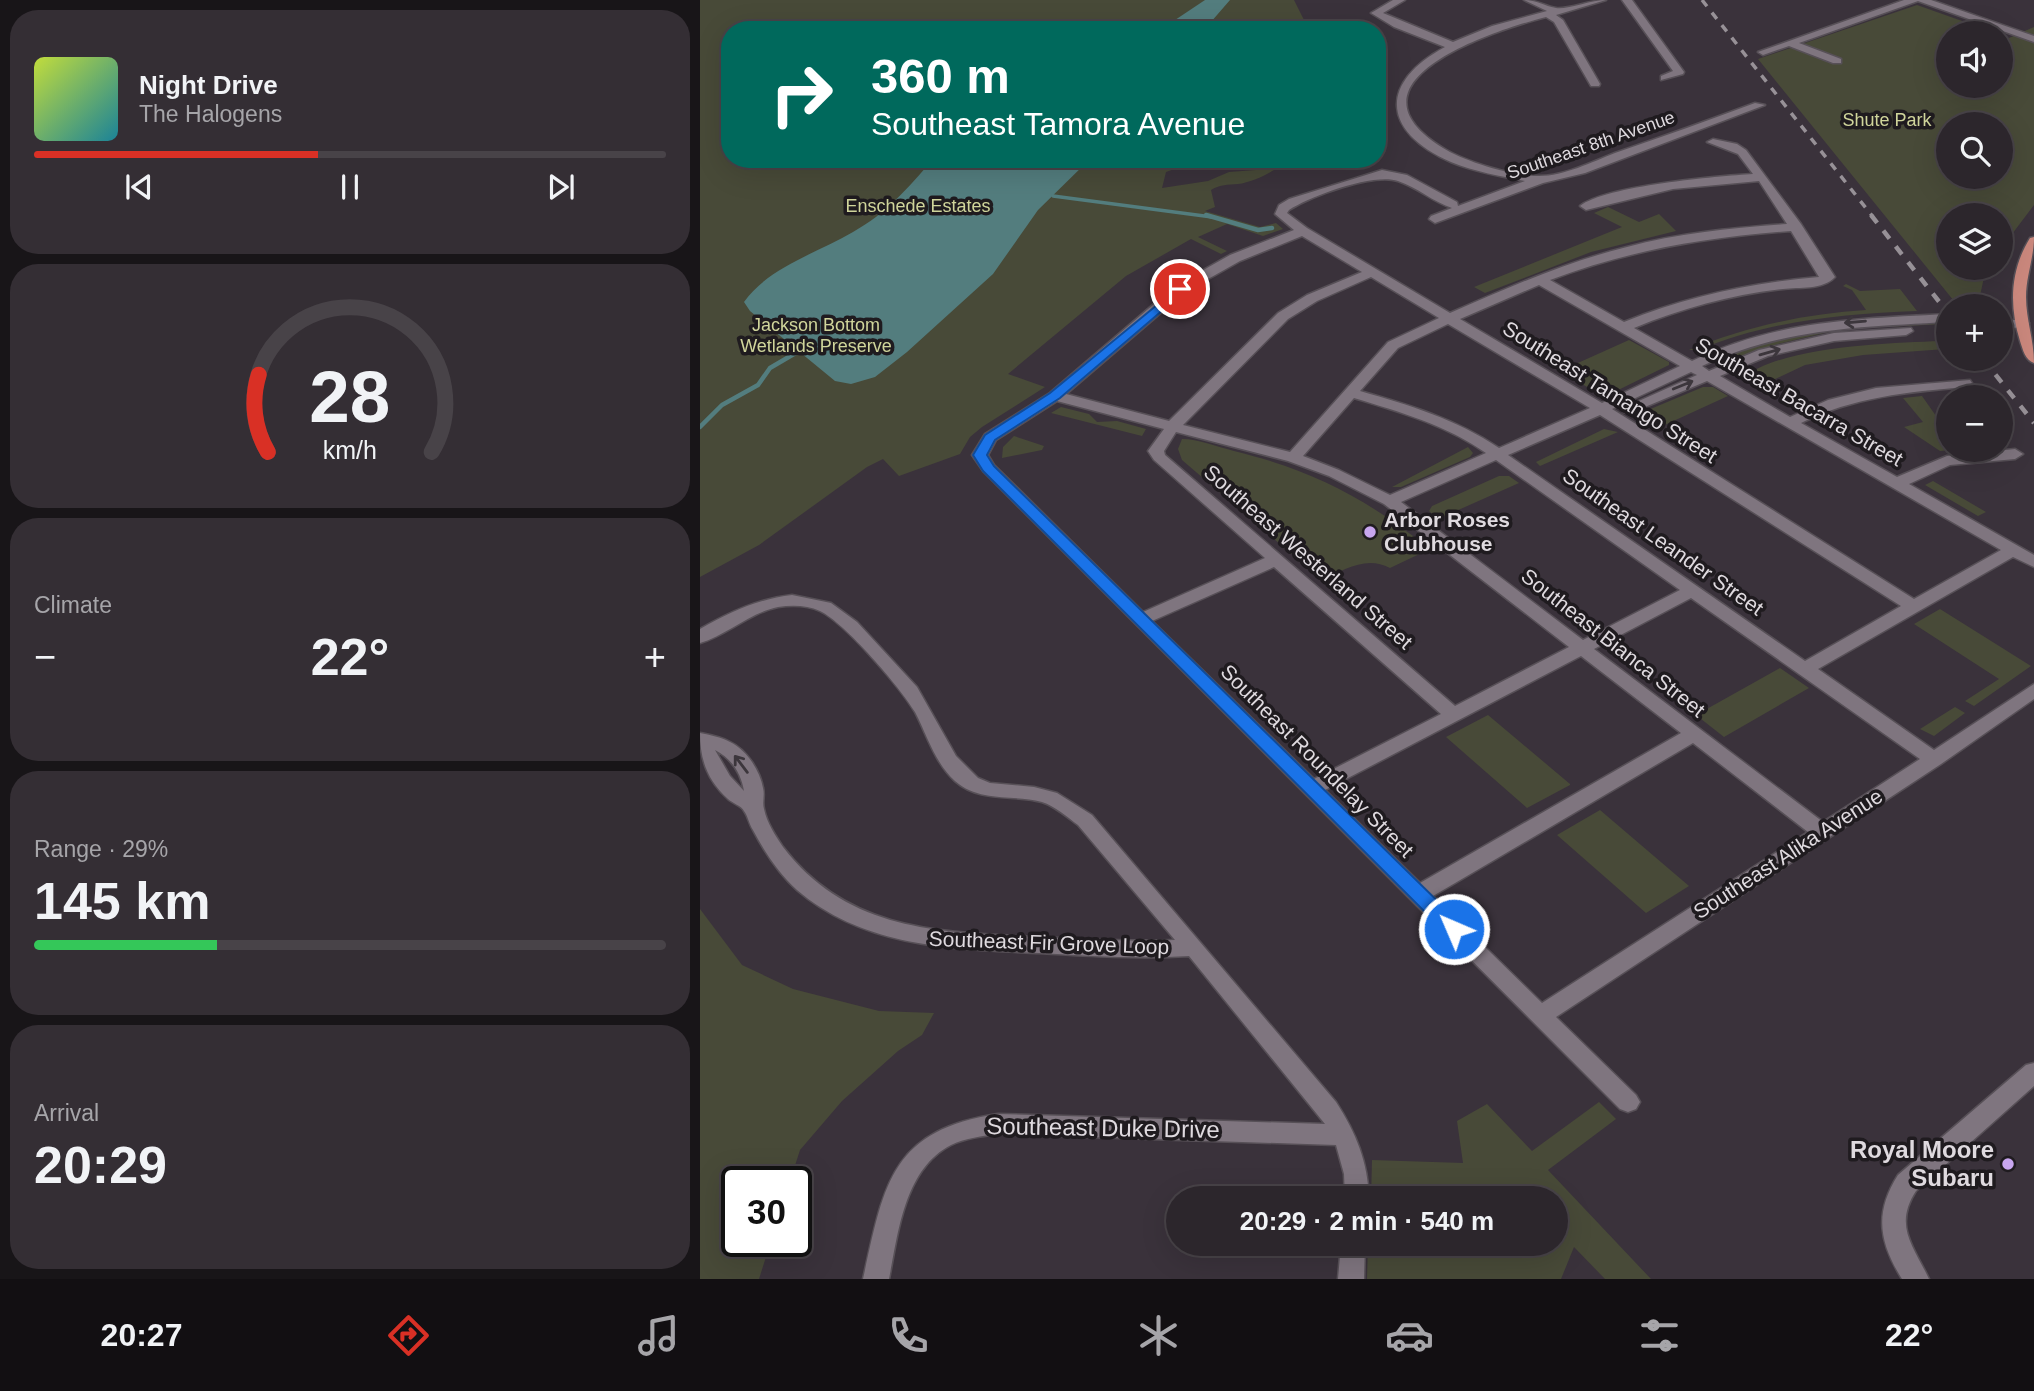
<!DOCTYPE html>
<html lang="en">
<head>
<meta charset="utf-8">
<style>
  body { margin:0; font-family:Arial,sans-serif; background:#342e34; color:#f1f3f6; height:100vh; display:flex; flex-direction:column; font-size:26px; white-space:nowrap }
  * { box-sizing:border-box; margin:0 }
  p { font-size:23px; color:#a6a5a9 }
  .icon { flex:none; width:38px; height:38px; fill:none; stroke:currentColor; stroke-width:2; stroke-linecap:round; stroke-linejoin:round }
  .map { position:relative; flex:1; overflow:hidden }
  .details { display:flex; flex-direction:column; gap:10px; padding:10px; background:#181518; width:700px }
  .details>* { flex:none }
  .hud { position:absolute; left:21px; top:21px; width:665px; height:147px; border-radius:28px; box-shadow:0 7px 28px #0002,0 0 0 2px #484348; background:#00695c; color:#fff; overflow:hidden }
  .buttons { position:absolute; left:1236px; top:21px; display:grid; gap:14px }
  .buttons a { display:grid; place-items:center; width:77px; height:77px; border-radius:50%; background:#2c262c; box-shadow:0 7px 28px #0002,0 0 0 2px #484348; font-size:35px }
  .speed { position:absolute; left:21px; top:1166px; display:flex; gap:14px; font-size:35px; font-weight:700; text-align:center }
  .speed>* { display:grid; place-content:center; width:91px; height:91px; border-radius:50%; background:#2c262c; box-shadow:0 7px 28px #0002,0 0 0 2px #484348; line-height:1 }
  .speed .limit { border:4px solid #111; border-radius:10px; background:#fff; color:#111 }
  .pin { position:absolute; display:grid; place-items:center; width:60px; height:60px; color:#fff; margin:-30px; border:4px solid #fff; border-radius:50%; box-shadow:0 2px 7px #0007 }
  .me { position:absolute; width:77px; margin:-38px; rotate:315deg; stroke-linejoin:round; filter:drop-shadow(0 0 5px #0008) }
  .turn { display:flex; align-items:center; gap:24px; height:147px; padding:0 35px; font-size:32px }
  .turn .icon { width:91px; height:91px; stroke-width:2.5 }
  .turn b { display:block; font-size:49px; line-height:60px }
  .big { font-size:52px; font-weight:700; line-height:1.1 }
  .details .widget { flex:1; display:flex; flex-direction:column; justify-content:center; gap:10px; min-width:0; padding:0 24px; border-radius:28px; background:#342e34 }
  .details .dial { align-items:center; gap:0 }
  .dial svg { height:182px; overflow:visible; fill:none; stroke:#484348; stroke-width:7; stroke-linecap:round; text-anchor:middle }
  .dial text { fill:#f1f3f6; stroke:none }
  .song { display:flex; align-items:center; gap:21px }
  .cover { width:84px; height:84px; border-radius:10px; background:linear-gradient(135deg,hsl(70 70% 55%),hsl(190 70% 35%)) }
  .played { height:7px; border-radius:4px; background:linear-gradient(90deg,#d93025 45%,#484348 45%) }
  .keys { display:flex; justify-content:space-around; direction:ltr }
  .heat { display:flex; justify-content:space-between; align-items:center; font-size:38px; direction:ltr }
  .charge { height:10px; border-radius:5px; background:linear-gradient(90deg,#34c759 29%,#484348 0) }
  .trip { position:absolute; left:466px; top:1186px; width:402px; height:70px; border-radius:35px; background:#2c262c; box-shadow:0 7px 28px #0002,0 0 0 2px #484348; font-weight:700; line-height:70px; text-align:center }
  .tabs { display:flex; height:112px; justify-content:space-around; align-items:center; background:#120f12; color:#a6a5a9 }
  .tabs .icon { width:49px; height:49px }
  .tabs .current { color:#d93025 }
  .tabs b { font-size:32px; color:#f1f3f6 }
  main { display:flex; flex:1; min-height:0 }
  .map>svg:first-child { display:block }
  .green { fill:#484a38; fill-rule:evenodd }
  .water { fill:#537d7e }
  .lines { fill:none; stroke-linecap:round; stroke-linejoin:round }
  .stream-far1 { stroke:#537d7e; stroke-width:3.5 }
  .stream { stroke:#537d7e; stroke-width:4.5 }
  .street-casing { stroke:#575057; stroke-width:3 }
  .primary-casing { stroke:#575057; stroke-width:3 }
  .street { fill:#7f757f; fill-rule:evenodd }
  .primary { fill:#cb887d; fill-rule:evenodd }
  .rail-far1 { stroke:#979197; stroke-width:3.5; stroke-dasharray:8 8; stroke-linecap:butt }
  .rail { stroke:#979197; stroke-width:4.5; stroke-dasharray:10 10; stroke-linecap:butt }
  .oneway { stroke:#3c363c }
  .route { fill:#1a73e8; stroke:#114b97; stroke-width:2 }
  .poi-dot { fill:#c8a6ef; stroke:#1f1b1f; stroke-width:2.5 }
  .labels { text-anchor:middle; stroke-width:7; stroke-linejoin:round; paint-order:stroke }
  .far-park-label { font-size:18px; fill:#d0d59b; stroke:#1f1b1f }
  .far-street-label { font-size:18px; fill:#dfdadf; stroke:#1f1b1f }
  .street-label { font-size:21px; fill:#dfdadf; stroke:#1f1b1f }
  .poi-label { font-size:21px; font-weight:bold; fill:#dfdadf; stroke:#1f1b1f; text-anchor:start }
  .near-street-label { font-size:24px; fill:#dfdadf; stroke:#1f1b1f }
  .near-poi-label { font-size:24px; font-weight:bold; fill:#dfdadf; stroke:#1f1b1f; text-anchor:end }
</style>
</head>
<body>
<main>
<section class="details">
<div class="widget">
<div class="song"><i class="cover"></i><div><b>Night Drive</b><p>The Halogens</p></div></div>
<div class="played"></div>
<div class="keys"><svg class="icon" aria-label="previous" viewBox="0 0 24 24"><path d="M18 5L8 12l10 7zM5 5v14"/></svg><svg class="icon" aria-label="pause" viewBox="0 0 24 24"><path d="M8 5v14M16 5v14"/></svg><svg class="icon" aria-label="next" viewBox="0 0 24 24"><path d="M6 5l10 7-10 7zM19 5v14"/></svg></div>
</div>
<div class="widget dial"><svg viewBox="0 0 100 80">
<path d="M14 69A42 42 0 1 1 86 69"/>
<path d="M14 69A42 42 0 0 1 10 35" stroke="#d93025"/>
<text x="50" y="56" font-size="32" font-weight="700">28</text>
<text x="50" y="72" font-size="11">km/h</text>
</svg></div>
<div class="widget"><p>Climate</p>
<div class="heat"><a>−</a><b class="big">22°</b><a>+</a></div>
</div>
<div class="widget"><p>Range · 29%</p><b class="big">145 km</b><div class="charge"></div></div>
<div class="widget"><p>Arrival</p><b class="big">20:29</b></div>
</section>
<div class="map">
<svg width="1334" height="1279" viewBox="0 0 1334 1279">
  <rect width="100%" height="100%" fill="#3a323b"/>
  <path class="green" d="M0 0H594L609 30H30V159H491L483 166 466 172 462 188 508 181 529 172 556 170V159H618L598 166 584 163C573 172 553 182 538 184 527 185 521 184 511 190L515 207 505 211 560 227 576 223 583 229 563 236 527 224 498 237 527 251 521 254 491 239 426 276 308 374 345 387 282 427 270 437 260 454 199 476 183 459 167 467 59 545 0 577Z
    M1217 5 1296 33H1248V86H1300V35L1309 38 1334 27V205L1300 250V215H1248V268H1286L1278 305 1258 306 1058 59ZM1248 124H1300V177H1248Z
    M908 207 939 222 959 214 976 231 891 252 785 293 774 287 922 227 894 213Z
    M1146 284 1160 291 1200 289 1217 311C1140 314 1069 321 998 350H989C1047 326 1105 314 1166 310L1152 290 1143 286Z
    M1248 321 1247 324 1141 329 1078 344 1022 364 1013 361C1084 324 1169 325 1248 321Z
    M929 340 969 362V365L908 395 899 394 860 371Z
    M1240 341 1246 349 1163 355 1105 365 1056 388 1043 378C1081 346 1190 343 1240 341Z
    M1003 387H1013L1028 396 956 429 940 419 941 413Z
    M1222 396 1248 433V450H1255L1240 451 1204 427 1223 422 1203 398Z
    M361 407 389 414 397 422 417 421 446 429 442 436 351 413Z
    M904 429 918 432 840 466 836 462Z
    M314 436 344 446 342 450 302 458 303 447Z
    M482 439C498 439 518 447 534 451 615 471 665 498 730 549L690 568C666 555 644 570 622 580L482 460 478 449Z
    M768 447 773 453 770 457 701 487H692Z
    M799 476H809L819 483 738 519 729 511 732 506Z
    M1233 481 1286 512 1278 516 1225 485Z
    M1240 609 1331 666 1274 706 1265 701 1299 679 1214 624Z
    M1080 668 1109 688 1024 737 996 715Z
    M1255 707 1265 713 1234 736 1220 729Z
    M788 715 870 784V785L827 808 746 737Z
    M900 810 989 886 946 913 857 835Z
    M0 909 42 965 93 989 179 1011 234 1013 222 1035 198 1051 142 1101 100 1150 90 1181H37V1241H71L59 1279H0Z
    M899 1102 916 1119 848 1170 951 1279H905L874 1247 861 1279H667L668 1244H856V1199H671L672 1160 763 1163 757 1121 787 1104 832 1151Z"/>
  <path class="water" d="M505 0H530L504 30H404L443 22 475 20Z
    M233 159H390L338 210 293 274 207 352 175 377 151 384 135 381 50 311 44 302C69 267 117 253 153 232 187 213 208 188 233 159Z"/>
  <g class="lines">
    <path class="stream-far1" d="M353 196 512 217"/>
    <path class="stream" d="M506 215 558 230 572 228
      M0 427 22 405 58 385 70 368 99 351"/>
    <g class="street-casing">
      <path id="street" d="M693 0H705L683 13 753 42 792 26 847 11 824 0C837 0 844 6 856 8 866 10 891 0 906 0L856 15 863 20 900 84 899 86H891L854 22 846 17C792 31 636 82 743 148 763 161 815 177 839 176 864 176 892 162 915 153 962 137 1009 120 1055 103L1065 105 885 173 843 183 735 223 729 219 731 216 752 208C733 202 717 187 698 181 673 173 611 196 589 210L587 213 607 228 750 313C807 288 866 262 927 247 979 233 1033 228 1087 224L1059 181 973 189 886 210 880 206C905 186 1018 176 1053 174L1038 154 1007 142 1013 139 1037 144 1046 150 1101 224 1135 277C1123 290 1099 287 1083 289 1031 295 983 308 934 328L992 361C1077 320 1156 319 1248 314V322C1160 327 1083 328 1002 366L1009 371 1059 350 1134 333 1211 328 1213 331 1206 335 1134 341 1068 356 1020 376 1090 417 1128 400 1176 388 1270 380 1272 383 1265 387C1208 392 1153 397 1101 423L1197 477 1247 456 1315 449 1323 454 1315 459 1250 465 1209 484 1334 555V567L1313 557 1118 669 1234 750 1334 684V699L1241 764 856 1017 936 1095 940 1102 936 1109 928 1112 920 1109 283 471 272 455 285 434 350 393 475 286 530 255 594 230 575 214 579 205 589 199 682 170 707 175 757 202 758 206 825 181C801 176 775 172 751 162 682 132 678 83 745 47L694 27 671 13ZM1091 231 1119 277C1051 283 988 296 924 322L850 280C929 250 1008 237 1091 231ZM602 236 662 272 607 295 578 313 469 421 366 394 485 292 540 261ZM671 277 739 318 688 342 590 452 483 425 588 319 617 301ZM839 285 980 366 902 403 760 319ZM748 324 890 408 799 448C756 419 709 405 660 391L698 348ZM991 372 997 375 921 409 923 412H933L1007 381 1301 550 1214 599 912 409ZM654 398C700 412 746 425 786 453L690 495 639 470 603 456ZM357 401 464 429 448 451 454 460 565 558 443 612 294 465 288 455 296 440ZM900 415 1201 606 1105 661 808 455ZM476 432 588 461 629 476 684 504 869 647 755 706 465 455 464 451ZM796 460 980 590 883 640 701 502ZM574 567 741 714 614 779 452 621ZM991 598 1220 759 1123 822 894 649ZM881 656 981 733 720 883 625 790ZM993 743 1108 832 842 1003 733 896Z
        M922 0H932L984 72 983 74 961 80V76L973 71Z
        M1204 0H1231L1334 36V42L1218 1 1099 43 1141 59V63H1133L1089 46 1063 55 1058 52Z
        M1322 319 1329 323 1327 326 1300 330V322Z
        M92 595 131 603 157 622 217 687 256 756 278 778 290 783 334 787 357 793 392 815 636 1102C656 1133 668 1162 669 1199H645L644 1174 636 1145 298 1134C282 1136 266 1138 251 1145 204 1169 198 1234 189 1279H163C184 1185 190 1130 298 1114L625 1124 489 956C439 959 389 956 339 953 254 949 165 948 97 890 79 874 64 851 53 830 49 824 48 816 44 811 42 806 32 803 28 799 7 780 0 759 0 733 10 735 21 737 30 742 47 750 60 771 63 788 65 795 62 802 64 809 67 823 75 835 83 847 148 932 240 932 337 937 384 939 429 942 475 940L378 825C367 817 355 806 342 802 313 794 280 803 255 781 235 763 227 735 215 712 200 687 145 623 120 611 107 605 92 605 78 607 49 613 27 635 0 643V629C30 612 58 599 92 595ZM15 750C32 759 41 773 44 791L30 776Z
        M1334 1063V1086L1216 1191C1193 1226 1214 1247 1229 1279H1202C1179 1242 1174 1213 1198 1175L1326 1065Z
        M641 1244H665L664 1279H638Z"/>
    </g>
    <g class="primary-casing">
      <path id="primary" d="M1334 237C1334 258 1326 276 1326 297 1326 320 1334 340 1334 363 1325 360 1323 350 1320 341 1309 306 1310 270 1330 238Z"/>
    </g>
    <use href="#street" class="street"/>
    <use href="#primary" class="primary"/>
    <path class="rail-far1" d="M1002 0 1173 217"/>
    <path class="rail" d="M1171 215 1248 313
      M1283 359 1334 423"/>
  </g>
  <defs><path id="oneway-shaft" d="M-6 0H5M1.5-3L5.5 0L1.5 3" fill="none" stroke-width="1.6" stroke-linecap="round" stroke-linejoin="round" transform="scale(1.75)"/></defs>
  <g class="oneway">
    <use href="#oneway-shaft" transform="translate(1155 322) rotate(175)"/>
    <use href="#oneway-shaft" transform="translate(1070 352) rotate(-16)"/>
    <use href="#oneway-shaft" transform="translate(983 385) rotate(-22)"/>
    <use href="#oneway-shaft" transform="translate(41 764) rotate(-127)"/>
  </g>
  <path class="route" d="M480 286 484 287V292L360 398 295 440 287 455 294 466 760 923 763 929 760 934 754 936 747 934 283 471 273 455 285 435 350 393Z"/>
  <g class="poi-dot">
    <circle cx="670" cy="532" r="7"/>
    <circle cx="1308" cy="1164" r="7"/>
  </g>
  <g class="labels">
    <g class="far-park-label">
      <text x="1187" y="126">Shute Park</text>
      <text x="218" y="212">Enschede Estates</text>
      <text x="116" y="331">Jackson Bottom<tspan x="116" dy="21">Wetlands Preserve</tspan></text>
    </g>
    <g class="far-street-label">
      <text transform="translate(891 145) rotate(-19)" y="6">Southeast 8th Avenue</text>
    </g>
    <g class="street-label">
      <text transform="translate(910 392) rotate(32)" y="7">Southeast Tamango Street</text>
      <text transform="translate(1099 402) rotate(30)" y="7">Southeast Bacarra Street</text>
      <text transform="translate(963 542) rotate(35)" y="7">Southeast Leander Street</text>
      <text transform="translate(608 557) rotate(41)" y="7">Southeast Westerland Street</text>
      <text transform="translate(913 643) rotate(38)" y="7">Southeast Bianca Street</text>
      <text transform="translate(617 761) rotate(45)" y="7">Southeast Roundelay Street</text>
      <text transform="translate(1088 854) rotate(-33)" y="7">Southeast Alika Avenue</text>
      <text transform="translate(349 943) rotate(2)" y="7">Southeast Fir Grove Loop</text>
    </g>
    <g class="poi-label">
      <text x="684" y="527">Arbor Roses<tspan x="684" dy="24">Clubhouse</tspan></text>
    </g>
    <g class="near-street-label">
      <text transform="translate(403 1128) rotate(1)" y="8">Southeast Duke Drive</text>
    </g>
    <g class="near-poi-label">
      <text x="1294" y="1158">Royal Moore<tspan x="1294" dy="28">Subaru</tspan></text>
    </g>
  </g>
</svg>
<div class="buttons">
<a><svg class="icon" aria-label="sound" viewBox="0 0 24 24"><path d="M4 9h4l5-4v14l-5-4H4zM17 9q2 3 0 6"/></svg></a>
<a><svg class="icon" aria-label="search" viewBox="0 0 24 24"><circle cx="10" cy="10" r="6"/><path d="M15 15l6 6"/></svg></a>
<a><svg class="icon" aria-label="layers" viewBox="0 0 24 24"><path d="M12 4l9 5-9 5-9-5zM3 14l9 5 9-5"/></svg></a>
<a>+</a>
<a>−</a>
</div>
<div class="speed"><div class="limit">30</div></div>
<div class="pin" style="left:480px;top:289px;background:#d93025"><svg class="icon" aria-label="arrive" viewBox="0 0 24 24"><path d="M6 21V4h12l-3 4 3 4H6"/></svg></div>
<svg class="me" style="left:754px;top:929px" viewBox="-20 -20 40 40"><circle r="17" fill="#1a73e8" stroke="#fff" stroke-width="3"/><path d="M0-11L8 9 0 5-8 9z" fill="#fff"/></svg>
<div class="trip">20:29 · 2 min · 540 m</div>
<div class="hud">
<div class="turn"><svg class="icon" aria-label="right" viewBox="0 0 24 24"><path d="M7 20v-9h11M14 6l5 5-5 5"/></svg><div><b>360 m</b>Southeast Tamora Avenue</div></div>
</div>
</div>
</main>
<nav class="tabs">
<b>20:27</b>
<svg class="icon current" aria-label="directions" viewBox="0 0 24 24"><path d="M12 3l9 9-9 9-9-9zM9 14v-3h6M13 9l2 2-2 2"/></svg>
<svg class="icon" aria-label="music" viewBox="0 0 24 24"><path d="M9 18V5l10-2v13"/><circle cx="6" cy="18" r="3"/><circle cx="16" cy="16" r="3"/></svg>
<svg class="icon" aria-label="phone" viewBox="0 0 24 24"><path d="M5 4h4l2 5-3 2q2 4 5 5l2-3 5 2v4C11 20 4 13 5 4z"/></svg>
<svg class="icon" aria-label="climate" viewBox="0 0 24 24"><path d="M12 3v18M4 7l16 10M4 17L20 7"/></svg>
<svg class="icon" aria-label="car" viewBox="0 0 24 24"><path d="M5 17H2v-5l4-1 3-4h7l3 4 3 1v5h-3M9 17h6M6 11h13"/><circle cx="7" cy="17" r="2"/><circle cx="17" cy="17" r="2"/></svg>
<svg class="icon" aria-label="filters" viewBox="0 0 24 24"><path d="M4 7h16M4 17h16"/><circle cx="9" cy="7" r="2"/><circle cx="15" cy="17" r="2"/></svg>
<b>22°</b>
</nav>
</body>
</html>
